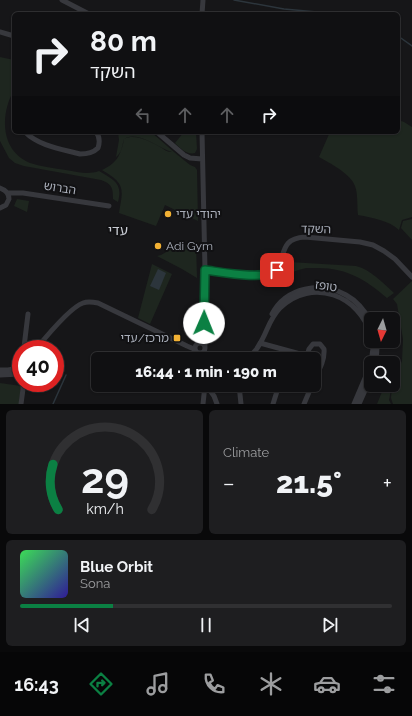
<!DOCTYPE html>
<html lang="en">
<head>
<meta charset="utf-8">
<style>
  body { margin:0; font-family:Raleway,"Noto Sans Hebrew",sans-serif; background:#1e1e20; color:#f1f3f6; height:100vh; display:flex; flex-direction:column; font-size:15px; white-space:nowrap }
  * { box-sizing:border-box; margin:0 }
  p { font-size:13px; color:#9c9d9f }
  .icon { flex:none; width:22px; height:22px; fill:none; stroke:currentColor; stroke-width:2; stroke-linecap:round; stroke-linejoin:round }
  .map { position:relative; height:404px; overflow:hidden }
  .side { display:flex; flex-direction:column; gap:6px; padding:6px; background:#09090a; flex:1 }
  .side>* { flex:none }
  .banner { position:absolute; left:12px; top:12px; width:388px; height:122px; border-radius:6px; box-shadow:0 1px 3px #0004,0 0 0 1px #303032; background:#101012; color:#f1f3f6; overflow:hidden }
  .needle { width:26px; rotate:185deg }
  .buttons { position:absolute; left:364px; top:312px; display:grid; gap:8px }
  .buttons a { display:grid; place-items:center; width:36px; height:36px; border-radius:6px; background:#101012; box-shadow:0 1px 3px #0004,0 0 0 1px #303032; font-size:20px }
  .speed { position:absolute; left:12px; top:340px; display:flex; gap:8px; font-size:20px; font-weight:700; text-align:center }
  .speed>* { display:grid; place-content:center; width:52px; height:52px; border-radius:50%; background:#101012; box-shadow:0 1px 3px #0004,0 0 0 1px #303032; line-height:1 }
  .speed .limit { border:6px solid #d22; background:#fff; color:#111 }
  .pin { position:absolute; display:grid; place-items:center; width:34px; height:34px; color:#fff; margin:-17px; border-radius:8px; box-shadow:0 2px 6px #0006 }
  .me { position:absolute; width:44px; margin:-22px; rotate:1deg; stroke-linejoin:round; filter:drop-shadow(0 0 3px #0008) }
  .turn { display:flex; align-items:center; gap:14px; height:84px; padding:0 12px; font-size:18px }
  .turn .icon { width:52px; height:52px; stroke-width:2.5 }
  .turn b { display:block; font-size:28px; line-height:34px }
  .lanes { display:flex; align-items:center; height:38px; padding:0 12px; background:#0003; justify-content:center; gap:20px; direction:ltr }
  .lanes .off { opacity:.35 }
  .big { font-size:30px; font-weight:800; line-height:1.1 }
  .side .card { flex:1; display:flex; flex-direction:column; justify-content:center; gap:6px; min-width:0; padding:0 14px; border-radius:6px; background:#1e1e20 }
  .side .dial { align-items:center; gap:0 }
  .dial svg { height:104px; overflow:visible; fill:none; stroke:#303032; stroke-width:7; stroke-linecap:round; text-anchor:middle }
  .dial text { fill:#f1f3f6; stroke:none }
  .song { display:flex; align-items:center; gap:12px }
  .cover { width:48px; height:48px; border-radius:6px; background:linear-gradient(135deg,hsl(130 70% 55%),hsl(250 70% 35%)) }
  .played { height:4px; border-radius:2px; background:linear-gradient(90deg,#0b8043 25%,#303032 25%) }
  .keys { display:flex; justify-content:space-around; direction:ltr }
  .heat { display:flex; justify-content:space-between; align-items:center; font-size:22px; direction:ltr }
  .side .tiles { flex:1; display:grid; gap:6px; grid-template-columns:1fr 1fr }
  .card:last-child { grid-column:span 2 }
  .trip { position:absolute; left:91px; top:352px; width:230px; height:40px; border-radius:6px; background:#101012; box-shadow:0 1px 3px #0004,0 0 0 1px #303032; font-weight:800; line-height:40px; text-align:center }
  .tab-bar { display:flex; height:64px; justify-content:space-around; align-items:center; background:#060607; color:#9c9d9f }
  .tab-bar .icon { width:28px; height:28px }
  .tab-bar .selected { color:#0b8043 }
  .tab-bar b { font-size:18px; color:#f1f3f6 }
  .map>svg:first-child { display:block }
  .green { fill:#1e261f }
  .water { fill:#2c353c }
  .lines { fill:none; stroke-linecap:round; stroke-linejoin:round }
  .stream { stroke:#2c353c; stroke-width:1.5 }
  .minor { stroke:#37383d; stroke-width:5 }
  .route-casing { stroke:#07532c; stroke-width:10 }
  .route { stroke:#0b8043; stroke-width:7 }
  .poi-dot { fill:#f2b134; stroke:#111113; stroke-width:1.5 }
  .labels { text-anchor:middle; stroke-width:4; stroke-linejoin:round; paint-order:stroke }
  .street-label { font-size:12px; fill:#a8adb8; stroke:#111113 }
  .poi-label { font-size:12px; fill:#a8adb8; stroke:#111113; text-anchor:start }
  .quarter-label { font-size:14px; fill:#c9ccd4; stroke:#111113 }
</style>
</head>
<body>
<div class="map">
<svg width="412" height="404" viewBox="0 0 412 404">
  <rect width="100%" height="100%" fill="#161618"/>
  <path class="green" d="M0 57 14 60V90C0 114 0 151 30 163 42 167 54 168 66 170 78 172 88 175 99 171 114 180 123 183 118 202L113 199C113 188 112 184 101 180L24 166 15 163 9 158 0 141Z
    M398 120 404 122 412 127V217L402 220 399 230C388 220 373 218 358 215 357 207 358 193 355 186 351 174 330 163 319 157L330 132H398Z
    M118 132H151L174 152 190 165 195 167 197 170 198 221 165 205 156 226 119 213C123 189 126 184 102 170 117 163 121 155 124 139 135 133 151 142 160 147 165 150 167 152 172 152 158 148 138 130 124 139 122 145 122 153 116 157L119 140Z
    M184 132H196L197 149 195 153C187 155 181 149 175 143Z
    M17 199 29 201 27 212 14 206Z
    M412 219V240L401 228 403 221Z
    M196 241 197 278 182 269 157 256 161 255 168 251Z
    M289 262 356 266C371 270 382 282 394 293L387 298C366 280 347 268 318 268 314 268 310 268 306 268 296 270 286 275 278 280L275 276 280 273Z
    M152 264 172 274 150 324 138 318Z
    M412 281V404H393L391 398 392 387 402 361 403 339 397 304 393 299Z
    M0 383 21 386 19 404H0Z
    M384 387 391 390 389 400 391 404H377Z"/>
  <path class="water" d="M158 269 166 273 159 290 150 286Z"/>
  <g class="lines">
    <path class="stream" d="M234 0 284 9 339 14
      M398 36 412 46
      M53 404 66 375"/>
    <path class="minor" d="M62 0 89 14
      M202 14 203 0
      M0 32 14 36
      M25 132C39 146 61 149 80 154 87 154 93 153 98 148 100 142 100 137 96 132
      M157 132 184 155 190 158 202 159
      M202 132 205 270 204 333 205 347
      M0 188C6 190 9 193 9 199L6 205 0 208
      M8 193H23L109 206
      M205 270C219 272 265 281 276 272 279 269 280 264 281 260 285 245 288 238 305 237L360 242 373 245 384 251 395 259 412 277
      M272 314C286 287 321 281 346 295 357 301 365 311 371 322
      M195 348a5 5 0 1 1 10 0a5 5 0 1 1-10 0Z
      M260 343 322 360
      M23 349 24 347 28 314
      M36 349C45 338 71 307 83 303 88 301 93 302 98 303L187 346 194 349 196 351
      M201 353 204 359
      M203 353 211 355 219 359
      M307 356 309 349 313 344H320L324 349C325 360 319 370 314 380
      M247 359C251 355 257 350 259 345 267 333 269 319 280 308 312 277 360 295 371 336
      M289 359 292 352
      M18 363 21 352
      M371 363 373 348 372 341
      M376 363 377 348V341
      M0 370C5 370 13 371 16 366
      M20 374C14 370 15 364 21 361
      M0 375 20 374
      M206 385 214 396 217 404
      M239 385 241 404
      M21 404 23 389V383
      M203 404 205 385
      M273 404 279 385
      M304 404 312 385
      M354 404 371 364
      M359 404 371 377"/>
  </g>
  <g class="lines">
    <g class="route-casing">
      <path id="route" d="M204 323 205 270C221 272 265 281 277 270"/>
    </g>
    <use href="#route" class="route"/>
  </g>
  <g class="poi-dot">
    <circle cx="168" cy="214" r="4"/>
    <circle cx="158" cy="246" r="4"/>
    <rect x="173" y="334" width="8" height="8" rx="2"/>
  </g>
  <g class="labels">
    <g class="street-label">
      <text transform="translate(60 188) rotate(9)" y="4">הברוש</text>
      <text transform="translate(316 229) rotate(1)" y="4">השקד</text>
      <text transform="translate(326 286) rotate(8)" y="4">טופז</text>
    </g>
    <g class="poi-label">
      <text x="176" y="218">יהודי עדי</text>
      <text x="166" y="250">Adi Gym</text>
      <text x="169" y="342" text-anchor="end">מרכז/עדי</text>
    </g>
    <g class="quarter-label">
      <text x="118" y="235">עדי</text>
    </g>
  </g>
</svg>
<div class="buttons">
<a><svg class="needle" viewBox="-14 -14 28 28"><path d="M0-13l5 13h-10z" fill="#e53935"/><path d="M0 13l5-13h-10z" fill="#9c9d9f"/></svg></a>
<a><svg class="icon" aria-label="search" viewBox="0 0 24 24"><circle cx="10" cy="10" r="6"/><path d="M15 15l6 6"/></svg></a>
</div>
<div class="speed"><div class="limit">40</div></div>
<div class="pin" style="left:277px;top:270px;background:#d93025"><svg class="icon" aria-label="arrive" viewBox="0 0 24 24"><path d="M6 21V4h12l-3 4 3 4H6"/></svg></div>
<svg class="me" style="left:204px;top:323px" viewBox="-20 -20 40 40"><circle r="19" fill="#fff"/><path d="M0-13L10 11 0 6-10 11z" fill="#0b8043"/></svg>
<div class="trip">16:44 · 1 min · 190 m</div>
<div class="banner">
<div class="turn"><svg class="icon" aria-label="right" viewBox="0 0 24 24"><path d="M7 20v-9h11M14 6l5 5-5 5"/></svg><div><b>80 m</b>השקד</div></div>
<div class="lanes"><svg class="icon off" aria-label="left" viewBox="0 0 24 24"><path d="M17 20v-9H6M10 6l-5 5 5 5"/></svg><svg class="icon off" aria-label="ahead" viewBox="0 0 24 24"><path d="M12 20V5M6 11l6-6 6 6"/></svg><svg class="icon off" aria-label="ahead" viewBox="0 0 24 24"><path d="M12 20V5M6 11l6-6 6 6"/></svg><svg class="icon" aria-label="right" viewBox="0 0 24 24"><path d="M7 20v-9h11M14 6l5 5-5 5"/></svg></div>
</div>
</div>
<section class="side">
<div class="tiles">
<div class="card dial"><svg viewBox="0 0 100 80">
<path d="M14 69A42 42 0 1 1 86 69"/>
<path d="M14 69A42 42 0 0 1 10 34" stroke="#0b8043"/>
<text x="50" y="56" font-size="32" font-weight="700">29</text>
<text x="50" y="72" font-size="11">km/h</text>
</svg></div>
<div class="card"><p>Climate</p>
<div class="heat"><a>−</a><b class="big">21.5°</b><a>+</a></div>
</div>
<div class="card">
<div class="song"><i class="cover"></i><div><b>Blue Orbit</b><p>Sona</p></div></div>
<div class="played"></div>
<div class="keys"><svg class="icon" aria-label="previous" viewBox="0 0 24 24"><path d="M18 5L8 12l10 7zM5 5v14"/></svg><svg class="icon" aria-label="pause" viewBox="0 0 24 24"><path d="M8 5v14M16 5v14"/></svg><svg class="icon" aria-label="next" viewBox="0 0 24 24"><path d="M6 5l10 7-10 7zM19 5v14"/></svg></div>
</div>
</div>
</section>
<nav class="tab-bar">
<b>16:43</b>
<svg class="icon selected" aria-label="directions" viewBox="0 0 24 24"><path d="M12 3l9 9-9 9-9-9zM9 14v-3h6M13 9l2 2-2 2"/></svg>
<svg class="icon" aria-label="music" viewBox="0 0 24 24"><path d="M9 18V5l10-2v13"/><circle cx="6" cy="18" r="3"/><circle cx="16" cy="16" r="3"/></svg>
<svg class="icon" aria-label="phone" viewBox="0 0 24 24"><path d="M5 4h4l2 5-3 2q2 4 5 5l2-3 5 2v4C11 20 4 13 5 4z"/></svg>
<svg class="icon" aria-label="climate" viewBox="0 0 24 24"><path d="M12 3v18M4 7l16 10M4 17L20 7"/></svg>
<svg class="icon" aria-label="car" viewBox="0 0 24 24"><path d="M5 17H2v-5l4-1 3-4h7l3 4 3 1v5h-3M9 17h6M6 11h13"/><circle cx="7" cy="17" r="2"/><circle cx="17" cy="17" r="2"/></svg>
<svg class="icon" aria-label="filters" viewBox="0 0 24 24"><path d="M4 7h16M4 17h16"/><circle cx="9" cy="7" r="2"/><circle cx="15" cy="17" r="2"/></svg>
</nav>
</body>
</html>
